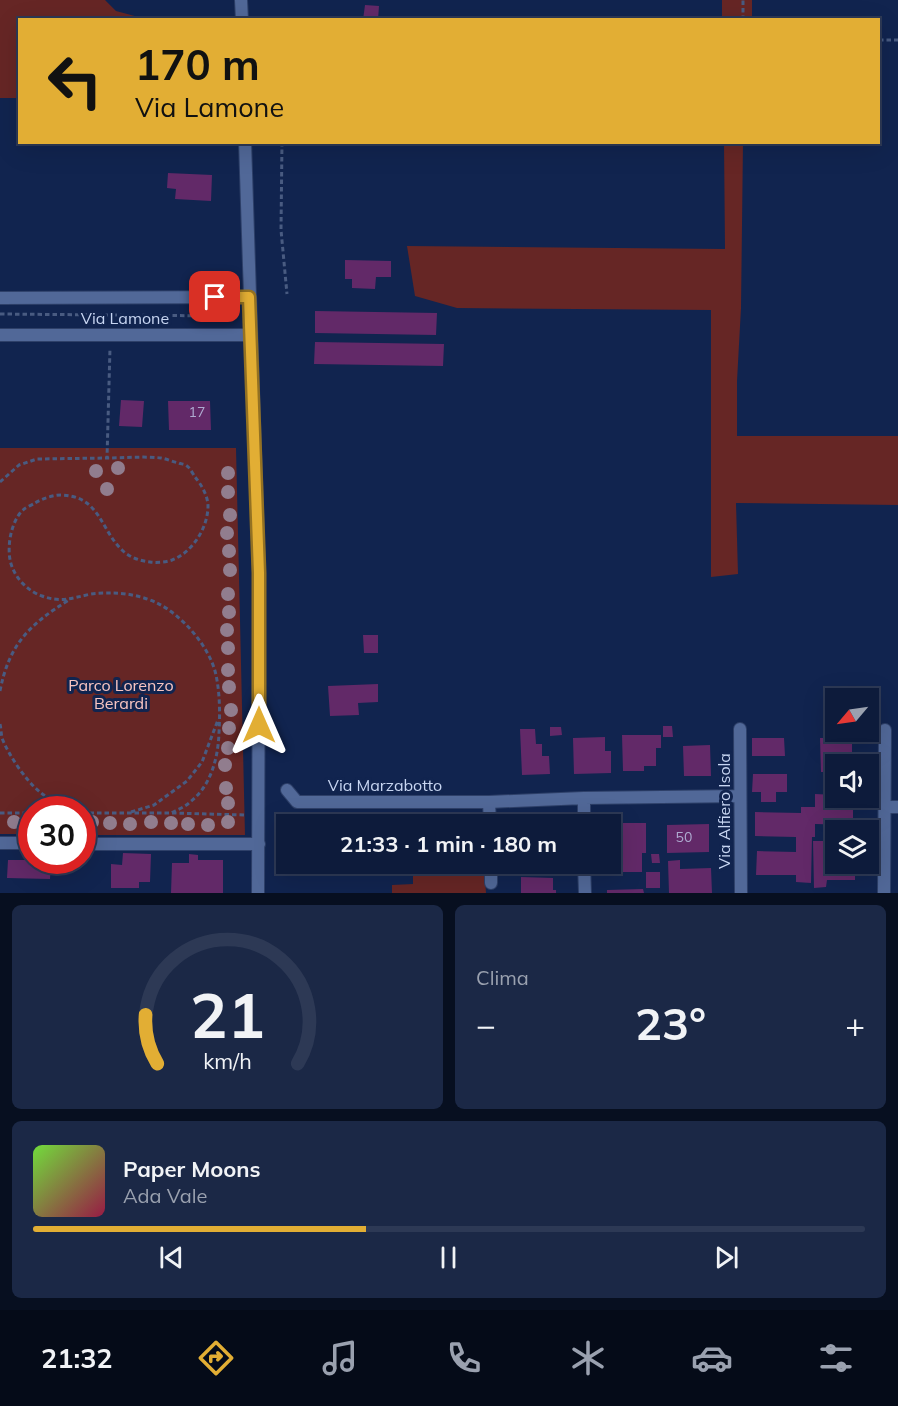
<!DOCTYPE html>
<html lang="it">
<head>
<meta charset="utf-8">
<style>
  body { margin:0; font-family:Mulish,sans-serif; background:#1b2846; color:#f1f3f6; height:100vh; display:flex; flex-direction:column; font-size:22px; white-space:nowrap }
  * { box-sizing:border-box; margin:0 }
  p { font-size:20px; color:#9aa1af }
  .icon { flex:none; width:33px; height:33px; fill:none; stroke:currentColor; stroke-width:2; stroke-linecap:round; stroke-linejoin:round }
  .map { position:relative; height:893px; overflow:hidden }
  .details { display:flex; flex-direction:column; gap:12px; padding:12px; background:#070f20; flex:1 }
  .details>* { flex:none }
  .guide { position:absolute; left:18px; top:18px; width:862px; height:126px; border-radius:0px; box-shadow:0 6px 24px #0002,0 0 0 2px #2d3955; background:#e2ae34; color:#111; overflow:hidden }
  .needle { width:39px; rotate:241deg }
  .fabs { position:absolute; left:825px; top:688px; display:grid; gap:12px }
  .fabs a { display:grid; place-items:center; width:54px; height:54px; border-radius:0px; background:#0d1b3b; box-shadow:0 6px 24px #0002,0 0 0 2px #2d3955; font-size:30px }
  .speed { position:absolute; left:18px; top:796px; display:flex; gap:12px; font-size:30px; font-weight:700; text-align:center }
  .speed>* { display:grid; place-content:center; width:78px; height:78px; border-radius:50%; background:#0d1b3b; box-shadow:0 6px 24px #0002,0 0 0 2px #2d3955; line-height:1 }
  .speed .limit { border:9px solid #d22; background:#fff; color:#111 }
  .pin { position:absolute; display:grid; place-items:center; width:51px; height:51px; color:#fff; margin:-26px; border-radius:12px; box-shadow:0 3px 9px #0006 }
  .me { position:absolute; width:66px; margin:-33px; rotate:0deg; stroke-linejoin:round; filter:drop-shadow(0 0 4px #0008) }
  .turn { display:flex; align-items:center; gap:21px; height:126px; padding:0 18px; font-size:27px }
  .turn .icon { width:78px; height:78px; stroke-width:2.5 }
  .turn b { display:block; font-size:42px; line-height:51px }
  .big { font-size:45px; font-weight:700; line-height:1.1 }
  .details .widget { flex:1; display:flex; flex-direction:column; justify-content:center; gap:9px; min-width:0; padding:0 21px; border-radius:9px; background:#1b2846 }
  .details .dial { align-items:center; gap:0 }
  .dial svg { height:156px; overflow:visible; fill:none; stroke:#2d3955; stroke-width:7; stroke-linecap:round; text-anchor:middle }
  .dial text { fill:#f1f3f6; stroke:none }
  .song { display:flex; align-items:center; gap:18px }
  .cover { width:72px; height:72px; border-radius:9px; background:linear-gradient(135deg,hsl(100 70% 55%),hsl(340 70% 35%)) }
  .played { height:6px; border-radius:3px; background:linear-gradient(90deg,#e2ae34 40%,#2d3955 40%) }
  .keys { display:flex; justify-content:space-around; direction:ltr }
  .heat { display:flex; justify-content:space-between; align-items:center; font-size:33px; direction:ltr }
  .details .tiles { flex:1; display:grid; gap:12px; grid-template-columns:1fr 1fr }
  .widget:last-child { grid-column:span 2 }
  .trip { position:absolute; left:276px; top:814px; width:345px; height:60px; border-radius:0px; background:#0d1b3b; box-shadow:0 6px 24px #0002,0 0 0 2px #2d3955; font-weight:700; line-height:60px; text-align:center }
  .tab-bar { display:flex; height:96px; justify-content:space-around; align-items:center; background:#050b18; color:#9aa1af }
  .tab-bar .icon { width:42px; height:42px }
  .tab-bar .on { color:#e2ae34 }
  .tab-bar b { font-size:27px; color:#f1f3f6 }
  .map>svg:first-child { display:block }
  .green { fill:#662625 }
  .building { fill:#622968 }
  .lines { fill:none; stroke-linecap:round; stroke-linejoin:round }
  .minor-casing { stroke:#2e4069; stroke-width:14 }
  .path { stroke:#495b81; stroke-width:3; stroke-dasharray:4.5 3; stroke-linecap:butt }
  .minor { stroke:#516898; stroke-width:12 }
  .tree { fill:#917d8e }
  .route-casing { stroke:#937122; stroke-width:15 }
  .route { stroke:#e2ae34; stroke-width:10 }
  .labels { text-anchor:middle; stroke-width:6; stroke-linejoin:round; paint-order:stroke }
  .number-label { font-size:14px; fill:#aeabd0 }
  .street-label { font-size:16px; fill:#c8d6f2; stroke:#11244f }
  .park-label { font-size:16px; fill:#f9c5c1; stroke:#11244f }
</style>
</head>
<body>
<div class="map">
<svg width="898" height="893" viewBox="0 0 898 893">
  <rect width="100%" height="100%" fill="#11244f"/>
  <path class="green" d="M0 0H105L116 11 146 19 20 20 19 98H0Z
    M722 0H752V19H722Z
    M724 143H743L741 308 737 381V436H898V505L736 503 738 574 711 577V310L457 308 415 296 407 246 725 249Z
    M0 448H236L245 835H83L82 810H32L31 834H0Z
    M412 814H480L481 825H412Z
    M413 864H484L486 893H392V885L413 884Z"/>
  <path class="building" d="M365 5 379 6 378 20H363Z
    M168 173 212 175 211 201 175 199 176 189 167 188Z
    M345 260 391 261V277H376L375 289 352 288V279H345Z
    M315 311 437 313 436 335 315 333Z
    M315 342 444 344 443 366 314 364Z
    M121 400 144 401 142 427 119 426Z
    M168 401H210L211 430H169Z
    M363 635H378V653H364Z
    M378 684V702L358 703 359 715 330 716 328 686Z
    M663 726H672L673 737H663Z
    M550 727H561L562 735 550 736Z
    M520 729H535L536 744H542V756H549L550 774 522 775Z
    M840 732H852V765H836V772H821L820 738H840Z
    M622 735H661V748H656V766H644V771H623Z
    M605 737V751H611V773L574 774 573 738Z
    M752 738H784L785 756H752Z
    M710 745 711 776H684L683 746Z
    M753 774H787V792H776V802H761V792H752Z
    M815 794 836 795V798H853V825L815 824V837H812L811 883 796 882V875H756L757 851 796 852V837L755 836V812L801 813V807H815Z
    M610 823H646V853H642V872H610Z
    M709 824V852L667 853V825Z
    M813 841H828V849H836V864H855V880H827L826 887 814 888Z
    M26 848H32V861H51L50 879 7 878 8 860H26Z
    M123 853 151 854 150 882H139V888H111V864L122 865Z
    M189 854 198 855V860H223V893H171L172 863H189Z
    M651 854H659L660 863H652Z
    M680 860V869L711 868 712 893H669L668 861Z
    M361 864H398V873L362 875Z
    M646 872H660V888H646Z
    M521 877 553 878V890H556V893H521Z
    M643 889 644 893H607V890Z"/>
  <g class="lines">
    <g class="minor-casing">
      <path id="minor" d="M241 0 242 20
        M245 142 259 573 258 893
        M0 298 249 297
        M0 335H250
        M740 729 741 893
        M287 790 297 802H489
        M584 798V825
        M885 807H898
        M490 825 489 802 584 798 740 796
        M0 843H32
        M82 844H259
        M491 864V883
        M584 864 585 893
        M884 893 885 730"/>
    </g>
    <path class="path" d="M743 20V0
      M879 40H898
      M282 142 281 230 287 294
      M0 314 222 316
      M0 482 19 465 37 459 107 458
      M0 691C9 644 30 624 69 600
      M0 724C1 728 1 733 2 738 8 754 26 781 40 792 50 801 66 806 79 810
      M131 812 154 805 187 781 202 762 218 720
      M0 813H32
      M82 813H171C177 810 185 807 190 802 211 786 218 758 219 733 220 714 220 694 216 675 210 647 182 615 157 603 145 597 127 593 113 593 106 593 98 593 91 594 72 598 61 603 42 596 30 592 18 581 13 569 5 553 10 522 23 510 26 507 32 505 35 503 42 499 52 495 61 495 100 496 100 529 122 550 129 557 140 561 150 562 157 563 166 562 172 560 193 552 208 527 208 506 208 496 201 484 195 477 193 474 190 468 187 466 185 464 181 464 179 463 173 462 167 459 161 458 145 456 123 458 107 458L110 348
      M172 813 244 815"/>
    <use href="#minor" class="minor"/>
  </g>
  <g class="tree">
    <circle cx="118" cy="468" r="7"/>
    <circle cx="96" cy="471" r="7"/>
    <circle cx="228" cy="473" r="7"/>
    <circle cx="107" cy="489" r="7"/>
    <circle cx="228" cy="492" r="7"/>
    <circle cx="230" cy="515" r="7"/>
    <circle cx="227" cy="533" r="7"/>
    <circle cx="229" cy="551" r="7"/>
    <circle cx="230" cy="570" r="7"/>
    <circle cx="228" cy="594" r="7"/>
    <circle cx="229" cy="612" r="7"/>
    <circle cx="227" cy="630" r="7"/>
    <circle cx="228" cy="648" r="7"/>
    <circle cx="228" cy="670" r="7"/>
    <circle cx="229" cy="687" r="7"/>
    <circle cx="231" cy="710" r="7"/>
    <circle cx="229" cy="728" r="7"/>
    <circle cx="228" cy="748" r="7"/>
    <circle cx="225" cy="765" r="7"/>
    <circle cx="226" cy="788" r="7"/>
    <circle cx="228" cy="803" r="7"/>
    <circle cx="14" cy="822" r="7"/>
    <circle cx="92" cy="822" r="7"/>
    <circle cx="151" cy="822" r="7"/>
    <circle cx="228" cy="822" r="7"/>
    <circle cx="110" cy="823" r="7"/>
    <circle cx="171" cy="823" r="7"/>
    <circle cx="130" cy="824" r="7"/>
    <circle cx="188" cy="824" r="7"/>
    <circle cx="208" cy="825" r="7"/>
  </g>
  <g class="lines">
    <g class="route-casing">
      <path id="route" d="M215 297H249L259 573V725"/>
    </g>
    <use href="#route" class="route"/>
  </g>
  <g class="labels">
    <g class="number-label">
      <text x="197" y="417">17</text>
      <text x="684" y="842">50</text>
    </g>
    <g class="street-label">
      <text x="125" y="324">Via Lamone</text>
      <text x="385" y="791">Via Marzabotto</text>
      <text transform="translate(724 811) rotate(-90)" y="6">Via Alfiero Isola</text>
    </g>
    <g class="park-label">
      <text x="121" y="691">Parco Lorenzo<tspan x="121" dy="18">Berardi</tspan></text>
    </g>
  </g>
</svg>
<div class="fabs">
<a><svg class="needle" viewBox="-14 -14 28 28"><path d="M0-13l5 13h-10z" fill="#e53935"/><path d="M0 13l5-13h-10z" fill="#9aa1af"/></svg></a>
<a><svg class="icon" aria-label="sound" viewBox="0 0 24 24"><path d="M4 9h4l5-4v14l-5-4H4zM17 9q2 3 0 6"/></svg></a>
<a><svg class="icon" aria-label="layers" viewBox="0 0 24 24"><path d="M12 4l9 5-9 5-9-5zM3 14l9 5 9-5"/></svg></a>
</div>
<div class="speed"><div class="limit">30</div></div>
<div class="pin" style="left:215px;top:297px;background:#d93025"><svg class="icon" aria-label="arrive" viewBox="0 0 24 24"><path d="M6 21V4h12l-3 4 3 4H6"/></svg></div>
<svg class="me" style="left:259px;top:725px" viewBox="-20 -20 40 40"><path d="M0-17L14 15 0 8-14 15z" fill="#e2ae34" stroke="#fff" stroke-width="4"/></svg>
<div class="trip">21:33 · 1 min · 180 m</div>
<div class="guide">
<div class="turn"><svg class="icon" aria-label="left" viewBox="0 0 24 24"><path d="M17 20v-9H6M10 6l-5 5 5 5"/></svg><div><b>170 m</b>Via Lamone</div></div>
</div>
</div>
<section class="details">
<div class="tiles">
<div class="widget dial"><svg viewBox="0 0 100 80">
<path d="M14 69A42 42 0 1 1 86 69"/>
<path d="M14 69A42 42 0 0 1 8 44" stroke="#e2ae34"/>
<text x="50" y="56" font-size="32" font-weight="700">21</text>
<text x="50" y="72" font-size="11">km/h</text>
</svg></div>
<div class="widget"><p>Clima</p>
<div class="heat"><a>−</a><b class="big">23°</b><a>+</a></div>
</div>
<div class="widget">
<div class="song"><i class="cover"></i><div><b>Paper Moons</b><p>Ada Vale</p></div></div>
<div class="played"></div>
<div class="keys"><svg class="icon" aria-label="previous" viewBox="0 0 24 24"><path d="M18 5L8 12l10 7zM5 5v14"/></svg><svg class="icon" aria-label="pause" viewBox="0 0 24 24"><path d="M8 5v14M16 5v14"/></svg><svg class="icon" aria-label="next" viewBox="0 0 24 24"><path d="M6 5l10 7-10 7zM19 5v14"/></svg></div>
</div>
</div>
</section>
<nav class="tab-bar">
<b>21:32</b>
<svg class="icon on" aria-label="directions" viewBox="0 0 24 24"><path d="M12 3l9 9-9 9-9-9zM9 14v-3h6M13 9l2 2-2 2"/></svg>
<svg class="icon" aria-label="music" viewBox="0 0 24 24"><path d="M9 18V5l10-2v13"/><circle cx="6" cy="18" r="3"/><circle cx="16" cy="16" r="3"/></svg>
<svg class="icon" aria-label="phone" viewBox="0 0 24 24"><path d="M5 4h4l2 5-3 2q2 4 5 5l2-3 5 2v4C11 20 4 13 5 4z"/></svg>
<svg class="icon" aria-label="climate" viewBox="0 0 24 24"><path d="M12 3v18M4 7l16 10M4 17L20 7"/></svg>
<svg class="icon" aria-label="car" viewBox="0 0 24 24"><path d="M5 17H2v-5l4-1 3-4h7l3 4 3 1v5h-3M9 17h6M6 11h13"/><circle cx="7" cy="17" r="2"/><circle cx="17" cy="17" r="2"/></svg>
<svg class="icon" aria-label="filters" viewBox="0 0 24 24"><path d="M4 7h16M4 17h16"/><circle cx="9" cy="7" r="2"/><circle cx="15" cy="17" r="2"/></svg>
</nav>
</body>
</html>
